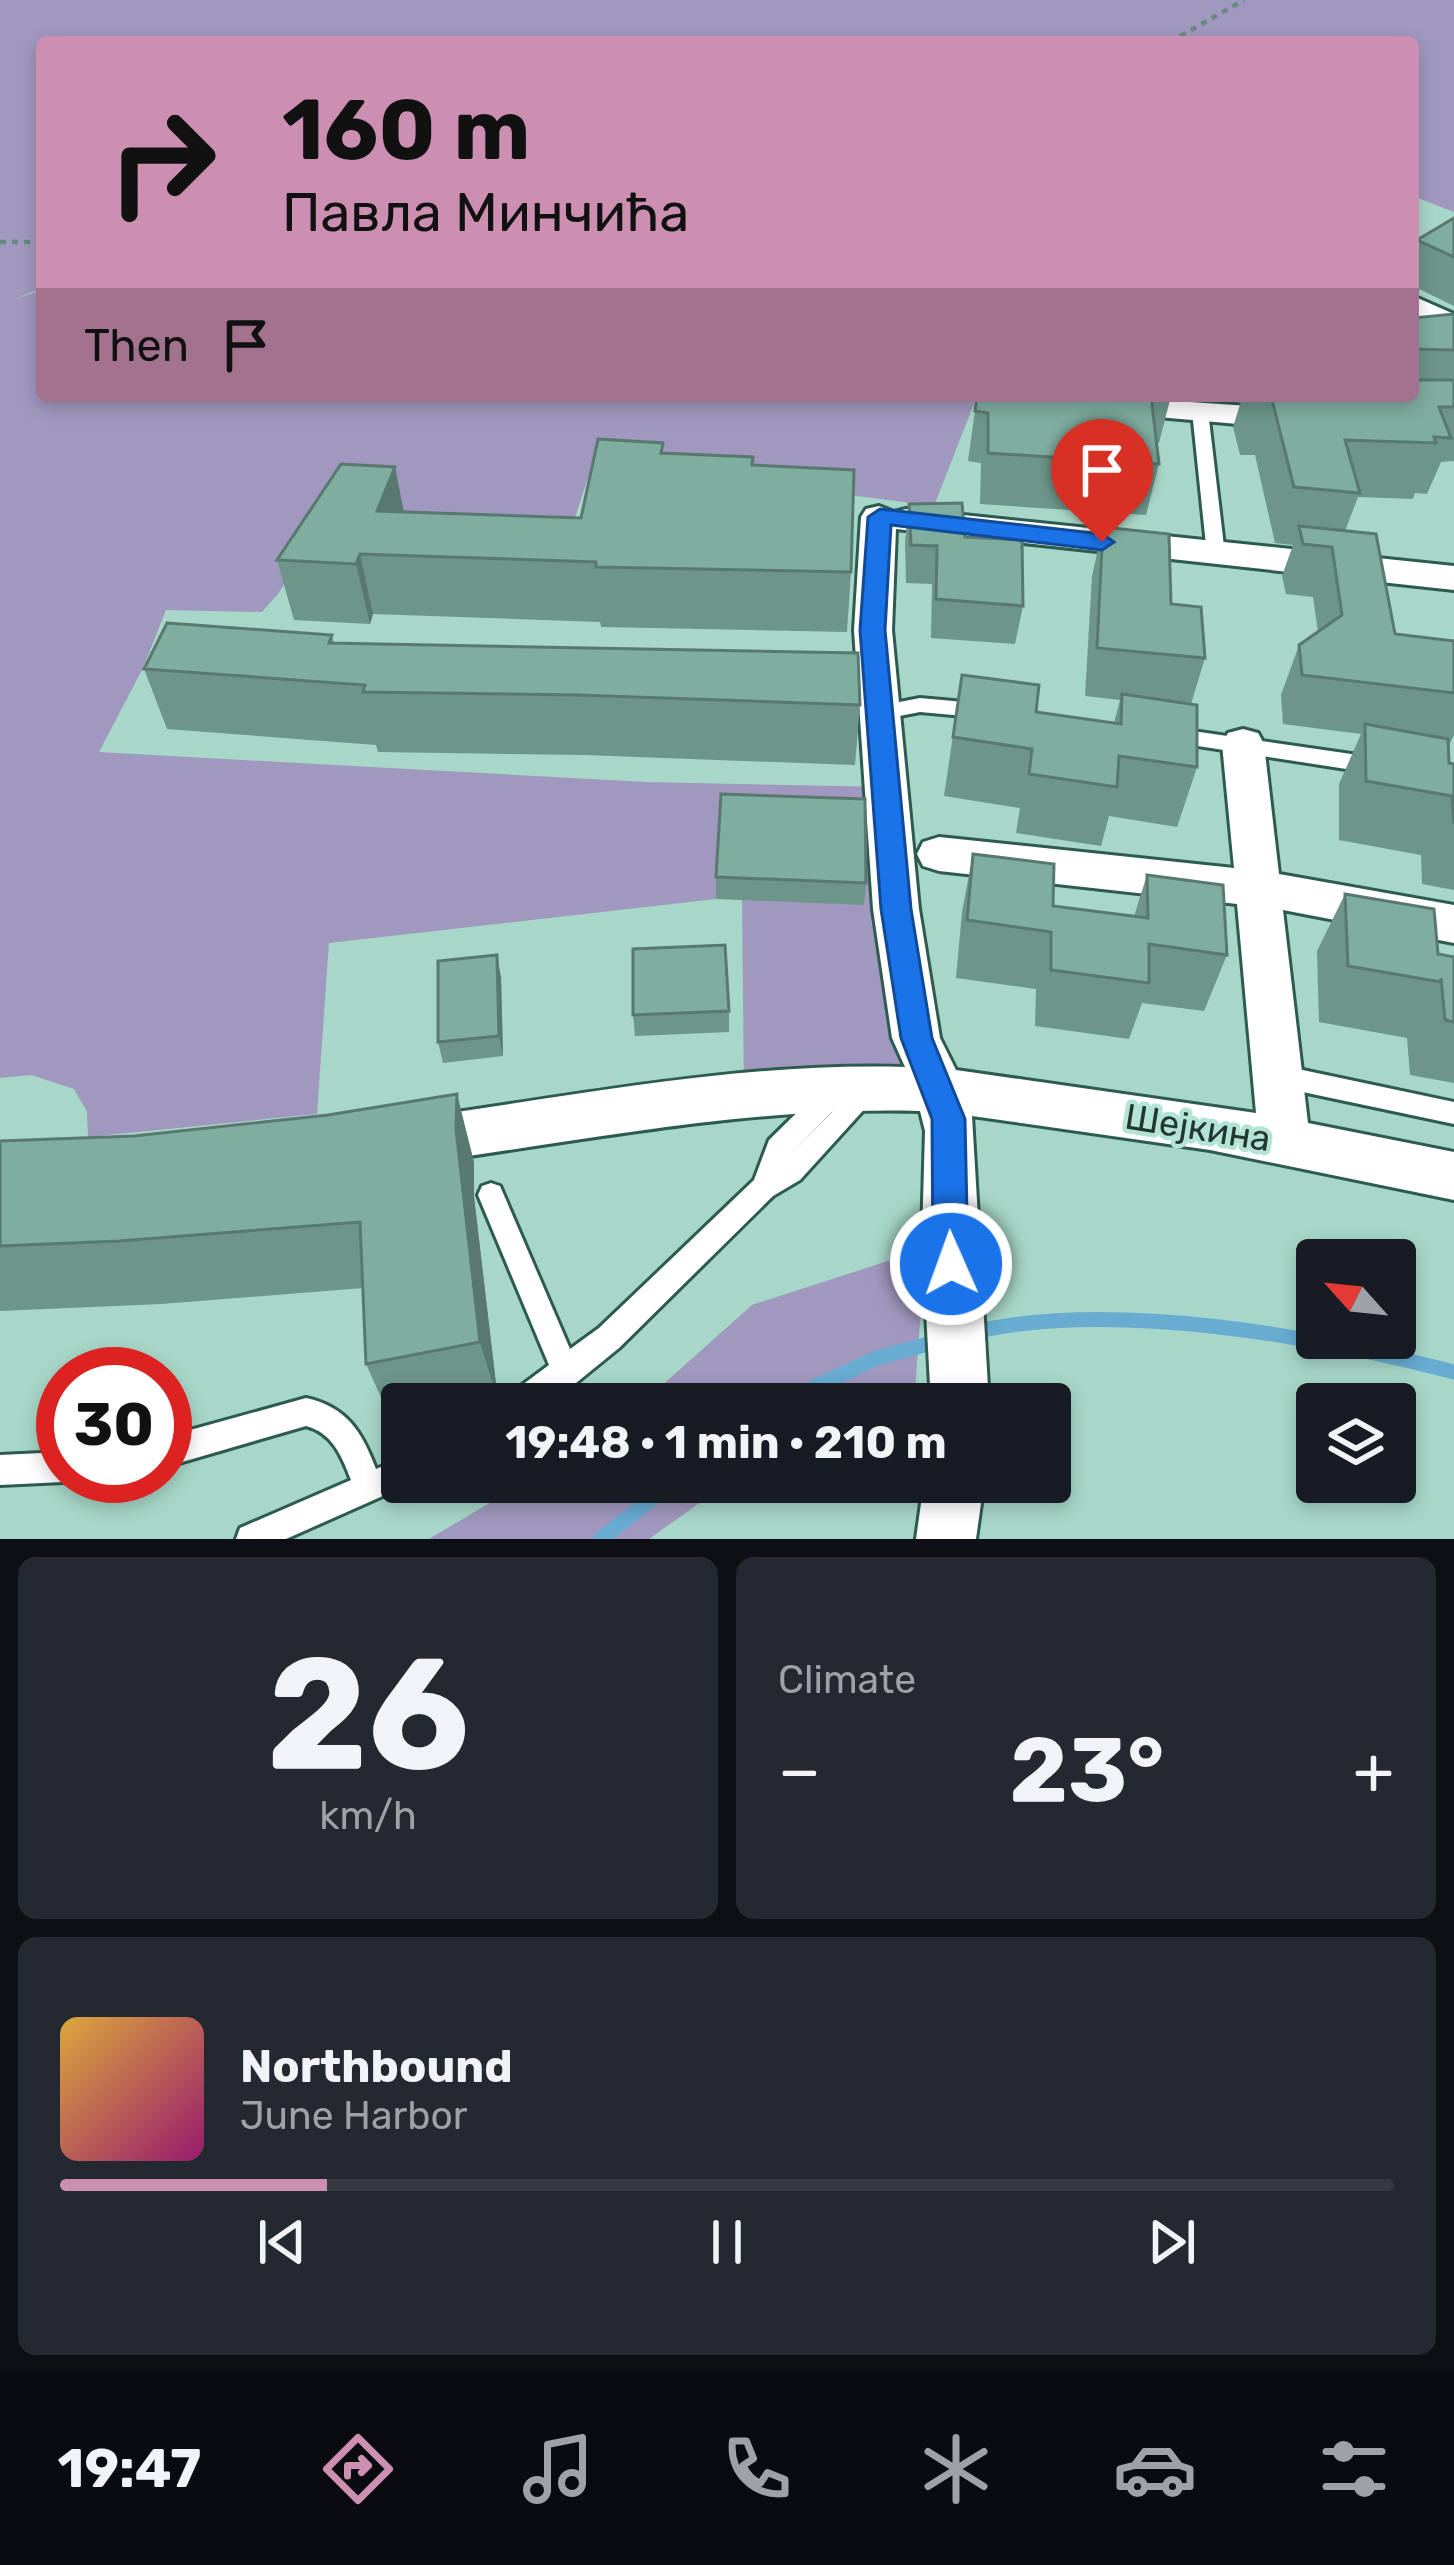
<!DOCTYPE html>
<html lang="en">
<head>
<meta charset="utf-8">
<style>
  body { margin:0; font-family:Rubik,sans-serif; background:#242831; color:#f1f3f6; height:100vh; display:flex; flex-direction:column; font-size:45px; white-space:nowrap }
  * { box-sizing:border-box; margin:0 }
  p { font-size:39px; color:#9ea1a6 }
  .icon { flex:none; width:66px; height:66px; fill:none; stroke:currentColor; stroke-width:2; stroke-linecap:round; stroke-linejoin:round }
  .map { position:relative; height:1539px; overflow:hidden }
  .details { display:flex; flex-direction:column; gap:18px; padding:18px; background:#0d0f14; flex:1 }
  .details>* { flex:none }
  .banner { position:absolute; left:36px; top:36px; width:1383px; height:366px; border-radius:12px; box-shadow:0 6px 18px #0003; background:#cc8fb2; color:#111; overflow:hidden }
  .needle { width:78px; rotate:297deg }
  .controls { position:absolute; left:1296px; top:1239px; display:grid; gap:24px }
  .controls a { display:grid; place-items:center; width:120px; height:120px; border-radius:12px; background:#171b24; box-shadow:0 6px 18px #0003; font-size:60px }
  .speed { position:absolute; left:36px; top:1347px; display:flex; gap:24px; font-size:60px; font-weight:700; text-align:center }
  .speed>* { display:grid; place-content:center; width:156px; height:156px; border-radius:50%; background:#171b24; box-shadow:0 6px 18px #0003; line-height:1 }
  .speed .limit { border:18px solid #d22; background:#fff; color:#111 }
  .pin { position:absolute; display:grid; place-items:center; width:102px; height:102px; color:#fff; margin:-123px -51px; border-radius:50% 50% 50% 0; rotate:-45deg; box-shadow:0 0 12px #0007 }
  .pin .icon { rotate:45deg }
  .me { position:absolute; width:132px; margin:-66px; rotate:358deg; stroke-linejoin:round; filter:drop-shadow(0 0 9px #0008) }
  .turn { display:flex; align-items:center; gap:42px; height:252px; padding:0 48px; font-size:54px }
  .turn .icon { width:156px; height:156px; stroke-width:2.5 }
  .turn b { display:block; font-size:84px; line-height:102px }
  .then { display:flex; align-items:center; height:114px; padding:0 48px; background:#0003; gap:24px; font-size:45px }
  .big { font-size:90px; font-weight:700; line-height:1.1 }
  .details .widget { flex:1; display:flex; flex-direction:column; justify-content:center; gap:18px; min-width:0; padding:0 42px; border-radius:18px; background:#242831 }
  .details .dial { align-items:center; gap:0 }
  .dial b { font-size:156px; line-height:1 }
  .song { display:flex; align-items:center; gap:36px }
  .cover { width:144px; height:144px; border-radius:18px; background:linear-gradient(135deg,hsl(40 70% 55%),hsl(320 70% 35%)) }
  .played { height:12px; border-radius:6px; background:linear-gradient(90deg,#cc8fb2 20%,#363941 20%) }
  .keys { display:flex; justify-content:space-around; direction:ltr }
  .heat { display:flex; justify-content:space-between; align-items:center; font-size:66px; direction:ltr }
  .details .tiles { flex:1; display:grid; gap:18px; grid-template-columns:1fr 1fr }
  .widget:last-child { grid-column:span 2 }
  .trip { position:absolute; left:381px; top:1383px; width:690px; height:120px; border-radius:12px; background:#171b24; box-shadow:0 6px 18px #0003; font-weight:700; line-height:120px; text-align:center }
  .dock { display:flex; height:192px; justify-content:space-around; align-items:center; background:#090b0e; color:#9ea1a6 }
  .dock .icon { width:84px; height:84px }
  .dock .active { color:#cc8fb2 }
  .dock b { font-size:54px; color:#f1f3f6 }
  .map>svg:first-child { display:block }
  .green { fill:#a098be }
  .lines { fill:none; stroke-linecap:round; stroke-linejoin:round }
  .stream { stroke:#68acd2; stroke-width:15 }
  .lane-casing { stroke:#2e5b4f; stroke-width:6 }
  .street-casing { stroke:#2e5b4f; stroke-width:6 }
  .path { stroke:#67897f; stroke-width:4.5; stroke-dasharray:6 6; stroke-linecap:butt }
  .lane { fill:#fff; fill-rule:evenodd }
  .street { fill:#fff; fill-rule:evenodd }
  .wall { fill:#6d958a }
  .shaded-wall { fill:#597970 }
  .building { fill:#7fada0; stroke:#597970; stroke-width:3 }
  .route { fill:#1a73e8; stroke:#114b97; stroke-width:3 }
  .labels { text-anchor:middle; stroke-width:9; stroke-linejoin:round; paint-order:stroke }
  .near-street-label { font-size:36px; fill:#233630; stroke:#b3e4d5 }
</style>
</head>
<body>
<div class="map">
<svg width="1454" height="1539" viewBox="0 0 1454 1539">
  <rect width="100%" height="100%" fill="#a7d7c8"/>
  <path class="green" d="M0 0H1454V212L1413 196V42H42V288L14 299 42 290V396H977L934 506 593 462 572 527 332 510 278 594 262 612 166 610 143 668 99 752 645 782 889 787 940 1090 744 1096 742 896 329 943 317 1114 88 1137 87 1112 74 1089 31 1075 0 1078Z
    M900 1257 922 1295 914 1404H641L752 1305Z
    M525 1482H729L649 1539H429Z"/>
  <g class="lines">
    <path class="stream" d="M970 1333C1110 1299 1316 1336 1454 1372
      M778 1404 877 1358 939 1341
      M601 1539 673 1482"/>
    <g class="lane-casing">
      <path id="lane" d="M1200 406 1208 411 1225 555 1216 561 1207 555 1192 411Z
        M920 698 986 704 996 711 986 718 920 712 879 720 869 713 879 706Z
        M1172 728 1372 757 1382 765 1372 773 1172 742 1162 735Z
        M1279 1065 1454 1102V1124L1279 1087 1270 1084 1267 1076 1270 1068Z
        M834 1082 843 1085 846 1093 843 1101 787 1158 858 1085 867 1082 876 1085 879 1093 800 1180 773 1196 619 1348 576 1383 544 1404H506L510 1394 549 1365 478 1195 482 1186 491 1183 500 1186 570 1349 599 1328 754 1180 769 1140 825 1085Z
        M306 1398C347 1407 362 1432 376 1469L402 1458V1482L412 1483 286 1539H236L240 1528 351 1480C342 1457 333 1433 306 1426L165 1467V1437Z
        M63 1452V1476L73 1477 63 1482 0 1485V1455Z"/>
    </g>
    <g class="street-casing">
      <path id="street" d="M1413 296 1454 314V335L1413 317Z
        M1100 396 1295 409 1312 419 1295 429 1112 413 1100 410 1095 403Z
        M879 506 894 512 906 509 1454 566V590L896 529 892 630 919 909 940 1038 956 1070 1256 1113 1237 904 939 871 923 866 917 854 923 842 939 837 1234 868 1222 744 1228 733 1243 729 1258 733 1264 744 1279 874 1454 905V943L1283 910 1308 1123 1454 1152V1200L1210 1150 972 1116 989 1404H931L922 1237 925 1131 920 1111C751 1106 581 1141 414 1164L396 1157 388 1141 396 1125 414 1118C576 1096 741 1062 905 1067L892 1038 873 909 854 630 861 517 866 509Z
        M924 1482H984L976 1539H916Z"/>
    </g>
    <path class="path" d="M1170 42 1244 0
      M0 242H42"/>
    <use href="#lane" class="lane"/>
    <use href="#street" class="street"/>
  </g>
  <path class="wall" d="M1454 218V306L1413 286V251L1417 240Z
    M1454 314V461L1441 462 1427 494 1415 493 1413 499 1358 497 1345 531 1395 634 1454 641V735L1449 745V763L1454 764V890L1422 884 1421 855 1339 840V784L1361 734 1283 724 1281 695 1299 645 1318 632 1313 597 1286 594 1282 576 1293 545 1275 543 1255 455H1240L1233 427 1242 398 1230 396H1413V318Z
    M977 396H1171L1159 443 1157 442 1159 464 1146 515 980 504 981 463 968 461Z
    M663 443V453L753 465 851 572 847 632 601 627 600 622 373 614 370 624 294 620 277 560 404 512 581 518Z
    M909 504 965 537 1023 606 1015 644 931 638 932 584 906 583 905 542Z
    M1103 527 1171 604 1205 658 1191 704 1197 767 1177 827 1109 816 1101 846 1016 833 1020 808 944 796 962 675 1036 712 1114 723 1120 700 1085 696 1092 576Z
    M332 635 334 643 860 705 855 765 584 755 378 752 376 745 167 729 144 669Z
    M973 854 1053 906 1134 916 1147 875 1227 955 1204 1011 1142 1003 1129 1039 1035 1026 1036 989 956 978 962 912Z
    M716 877 866 883 864 905 716 899Z
    M1345 894 1438 954 1454 957V1083L1410 1075 1407 1038 1319 1022 1317 951Z
    M501 977 503 1056 443 1063 438 1042Z
    M729 1011V1032L635 1036 633 1015Z
    M0 1141 474 1162V1197L498 1401 481 1404H402V1420L392 1422 366 1364 363 1288 161 1304 0 1311Z"/>
  <path class="shaded-wall" d="M395 467 407 527 377 511Z
    M360 554 373 614 370 624 356 564Z
    M497 955 501 977 503 1056 499 1036Z
    M457 1094 474 1162V1197L498 1401 480 1342 456 1129Z"/>
  <path class="building" d="M1454 218V257L1417 240Z
    M1454 314V350L1413 349V318Z
    M1413 380H1454V407H1439L1451 438 1434 437 1436 443 1345 440 1360 493 1294 487 1272 400 1256 399V396H1413Z
    M977 396H1151L1159 464 988 453V413L975 411Z
    M598 439 663 443 661 453 753 457 752 465 854 470 851 572 596 567V562L360 554 356 564 277 560 341 464 395 467 377 511 581 518Z
    M962 503 965 537 1022 540 1023 606 936 599 937 546 911 545 909 504Z
    M1299 526 1376 534 1395 634 1454 641V693L1302 675 1299 645 1342 615 1332 547 1303 544Z
    M1103 527 1169 534 1171 604 1201 607 1205 658 1097 648Z
    M167 623 332 635 329 643 858 653 860 705 578 695 363 692 365 685 144 669Z
    M962 675 1039 685 1036 712 1121 724 1122 694 1197 705V767L1119 756 1117 787 1029 774 1032 749 953 737Z
    M1365 724 1448 739 1449 763 1454 764V824L1452 796 1366 781Z
    M721 794 865 799 866 883 716 877Z
    M973 854 1054 864 1053 906 1148 918 1147 875 1223 885 1227 955 1149 944V983L1051 970V932L967 920Z
    M1345 894 1434 909 1438 954 1454 957V1022L1445 1020 1441 978V982L1348 966Z
    M725 945 729 1011 633 1015V949Z
    M497 955 499 1036 438 1042V961Z
    M457 1094 456 1129 480 1342 366 1364 360 1222 119 1241 0 1246V1141L134 1136 328 1115Z"/>
  <path class="route" d="M880 509 1102 534 1114 542 1102 550 891 525 885 630 911 909 932 1038 965 1119 968 1264 963 1276 951 1281 938 1276 933 1264 932 1119 901 1038 881 909 860 630 868 517Z"/>
  <g class="labels">
    <g class="near-street-label">
      <text transform="translate(1198 1127) rotate(9)" y="13">Шејкина</text>
    </g>
  </g>
</svg>
<div class="controls">
<a><svg class="needle" viewBox="-14 -14 28 28"><path d="M0-13l5 13h-10z" fill="#e53935"/><path d="M0 13l5-13h-10z" fill="#9ea1a6"/></svg></a>
<a><svg class="icon" aria-label="layers" viewBox="0 0 24 24"><path d="M12 4l9 5-9 5-9-5zM3 14l9 5 9-5"/></svg></a>
</div>
<div class="speed"><div class="limit">30</div></div>
<div class="pin" style="left:1102px;top:542px;background:#d93025"><svg class="icon" aria-label="arrive" viewBox="0 0 24 24"><path d="M6 21V4h12l-3 4 3 4H6"/></svg></div>
<svg class="me" style="left:951px;top:1264px" viewBox="-20 -20 40 40"><circle r="17" fill="#1a73e8" stroke="#fff" stroke-width="3"/><path d="M0-11L8 9 0 5-8 9z" fill="#fff"/></svg>
<div class="trip">19:48 · 1 min · 210 m</div>
<div class="banner">
<div class="turn"><svg class="icon" aria-label="right" viewBox="0 0 24 24"><path d="M7 20v-9h11M14 6l5 5-5 5"/></svg><div><b>160 m</b>Павла Минчића</div></div>
<div class="then">Then<svg class="icon" aria-label="arrive" viewBox="0 0 24 24"><path d="M6 21V4h12l-3 4 3 4H6"/></svg></div>
</div>
</div>
<section class="details">
<div class="tiles">
<div class="widget dial"><b>26</b><p>km/h</p></div>
<div class="widget"><p>Climate</p>
<div class="heat"><a>−</a><b class="big">23°</b><a>+</a></div>
</div>
<div class="widget">
<div class="song"><i class="cover"></i><div><b>Northbound</b><p>June Harbor</p></div></div>
<div class="played"></div>
<div class="keys"><svg class="icon" aria-label="previous" viewBox="0 0 24 24"><path d="M18 5L8 12l10 7zM5 5v14"/></svg><svg class="icon" aria-label="pause" viewBox="0 0 24 24"><path d="M8 5v14M16 5v14"/></svg><svg class="icon" aria-label="next" viewBox="0 0 24 24"><path d="M6 5l10 7-10 7zM19 5v14"/></svg></div>
</div>
</div>
</section>
<nav class="dock">
<b>19:47</b>
<svg class="icon active" aria-label="directions" viewBox="0 0 24 24"><path d="M12 3l9 9-9 9-9-9zM9 14v-3h6M13 9l2 2-2 2"/></svg>
<svg class="icon" aria-label="music" viewBox="0 0 24 24"><path d="M9 18V5l10-2v13"/><circle cx="6" cy="18" r="3"/><circle cx="16" cy="16" r="3"/></svg>
<svg class="icon" aria-label="phone" viewBox="0 0 24 24"><path d="M5 4h4l2 5-3 2q2 4 5 5l2-3 5 2v4C11 20 4 13 5 4z"/></svg>
<svg class="icon" aria-label="climate" viewBox="0 0 24 24"><path d="M12 3v18M4 7l16 10M4 17L20 7"/></svg>
<svg class="icon" aria-label="car" viewBox="0 0 24 24"><path d="M5 17H2v-5l4-1 3-4h7l3 4 3 1v5h-3M9 17h6M6 11h13"/><circle cx="7" cy="17" r="2"/><circle cx="17" cy="17" r="2"/></svg>
<svg class="icon" aria-label="filters" viewBox="0 0 24 24"><path d="M4 7h16M4 17h16"/><circle cx="9" cy="7" r="2"/><circle cx="15" cy="17" r="2"/></svg>
</nav>
</body>
</html>
